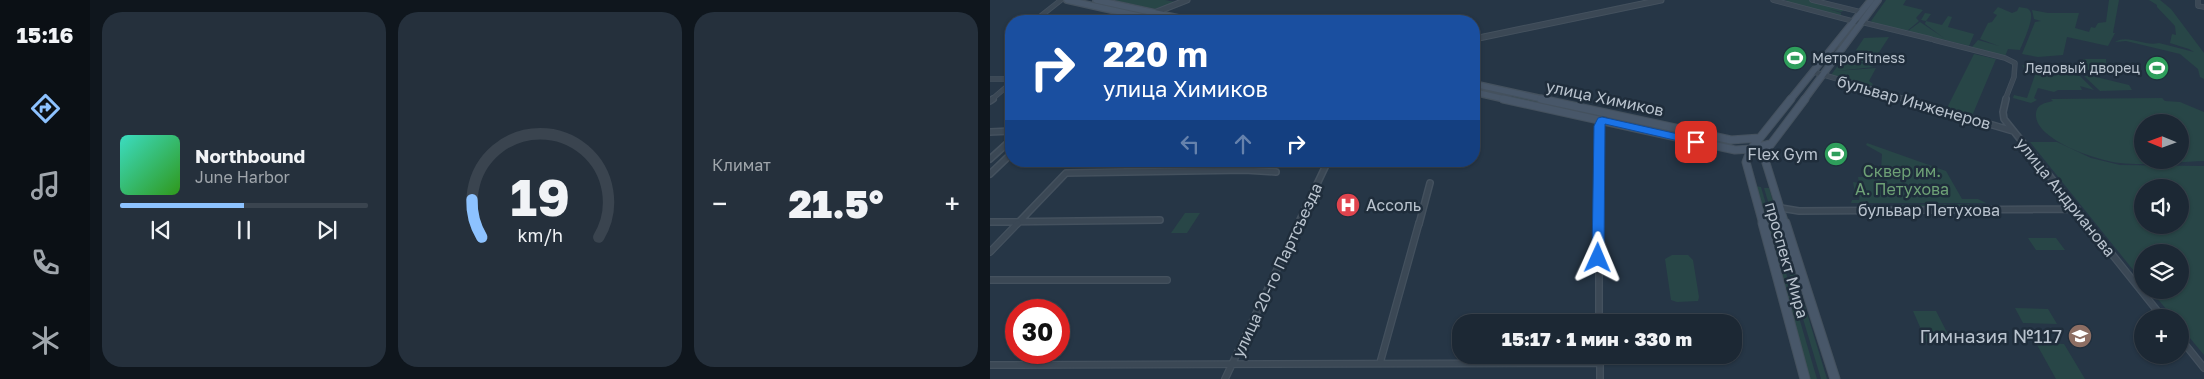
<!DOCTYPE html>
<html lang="ru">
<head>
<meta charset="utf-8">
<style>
  body { margin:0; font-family:"Golos Text",sans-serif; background:#25303c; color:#f1f3f6; height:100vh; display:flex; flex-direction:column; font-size:19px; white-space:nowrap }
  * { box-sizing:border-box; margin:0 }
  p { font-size:16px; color:#a0a6ac }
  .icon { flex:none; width:28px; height:28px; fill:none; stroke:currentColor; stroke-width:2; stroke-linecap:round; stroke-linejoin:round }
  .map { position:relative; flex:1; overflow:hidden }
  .side { display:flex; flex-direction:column; gap:12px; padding:12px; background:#0f161d; width:900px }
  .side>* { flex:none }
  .top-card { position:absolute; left:15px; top:15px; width:475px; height:152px; border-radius:20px; box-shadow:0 1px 4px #0004,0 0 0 1px #3a444f; background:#1a4fa0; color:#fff; overflow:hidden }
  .needle { width:32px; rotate:271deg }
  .fabs { position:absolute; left:1144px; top:114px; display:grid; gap:10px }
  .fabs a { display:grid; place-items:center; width:55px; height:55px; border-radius:50%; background:#1c2834; box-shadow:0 1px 4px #0004,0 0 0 1px #3a444f; font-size:25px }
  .speed { position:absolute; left:15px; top:299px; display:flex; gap:10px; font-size:25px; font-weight:700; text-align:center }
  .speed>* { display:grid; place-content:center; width:65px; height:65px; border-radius:50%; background:#1c2834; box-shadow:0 1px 4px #0004,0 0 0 1px #3a444f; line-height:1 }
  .speed .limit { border:8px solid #d22; background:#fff; color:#111 }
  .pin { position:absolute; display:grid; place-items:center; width:42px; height:42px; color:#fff; margin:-21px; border-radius:10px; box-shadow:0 2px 8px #0006 }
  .me { position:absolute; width:55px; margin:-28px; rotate:1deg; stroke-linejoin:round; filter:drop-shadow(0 0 4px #0008) }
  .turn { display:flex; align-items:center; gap:18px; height:105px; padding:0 15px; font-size:22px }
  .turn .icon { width:65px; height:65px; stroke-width:2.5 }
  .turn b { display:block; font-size:35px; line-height:42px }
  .lanes { display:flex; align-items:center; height:48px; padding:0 15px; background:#0003; justify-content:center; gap:25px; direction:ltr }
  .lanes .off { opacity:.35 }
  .big { font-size:38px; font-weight:800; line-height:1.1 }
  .side .tile { flex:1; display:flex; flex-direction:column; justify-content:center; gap:8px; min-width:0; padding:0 18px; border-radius:20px; background:#25303c }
  .side .dial { align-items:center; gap:0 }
  .dial svg { height:130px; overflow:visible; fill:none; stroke:#3a444f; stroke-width:7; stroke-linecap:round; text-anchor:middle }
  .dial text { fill:#f1f3f6; stroke:none }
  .song { display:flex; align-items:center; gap:15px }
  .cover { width:60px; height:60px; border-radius:8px; background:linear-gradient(135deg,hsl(170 70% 55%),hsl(110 70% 35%)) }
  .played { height:5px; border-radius:2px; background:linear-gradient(90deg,#8dc2ff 50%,#3a444f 50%) }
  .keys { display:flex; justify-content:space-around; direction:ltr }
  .heat { display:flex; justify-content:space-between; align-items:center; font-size:28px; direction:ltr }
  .side .tiles { flex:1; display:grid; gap:12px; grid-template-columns:repeat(3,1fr) }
  .trip { position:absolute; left:462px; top:314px; width:290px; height:50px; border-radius:20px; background:#1c2834; box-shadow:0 1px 4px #0004,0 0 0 1px #3a444f; font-weight:800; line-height:50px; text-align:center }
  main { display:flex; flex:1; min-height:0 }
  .tab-bar { display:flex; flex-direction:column; width:90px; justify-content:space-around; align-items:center; background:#0b1015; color:#a0a6ac }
  .tab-bar .icon { width:35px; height:35px }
  .tab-bar .selected { color:#8dc2ff }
  .tab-bar b { font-size:22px; color:#f1f3f6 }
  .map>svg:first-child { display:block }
  .green { fill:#284647; fill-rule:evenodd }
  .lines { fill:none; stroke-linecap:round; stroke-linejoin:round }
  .minor-far2-casing { stroke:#44515e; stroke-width:5.5 }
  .minor-far1-casing { stroke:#44515e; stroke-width:8 }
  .minor-casing { stroke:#44515e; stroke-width:8 }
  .tertiary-casing { stroke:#44515e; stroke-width:7 }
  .secondary-far2-casing { stroke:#44515e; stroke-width:8 }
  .secondary-far1-casing { stroke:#44515e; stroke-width:9 }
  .secondary-casing { stroke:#44515e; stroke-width:11 }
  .minor-far2 { stroke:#3b4855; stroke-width:4 }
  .minor-far1 { stroke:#3b4855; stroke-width:5 }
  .minor { stroke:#3b4855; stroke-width:5.5 }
  .tertiary { stroke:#3b4855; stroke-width:5 }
  .secondary-far2 { stroke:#485769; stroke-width:5.5 }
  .secondary-far1 { stroke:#485769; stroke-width:7 }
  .secondary { stroke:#485769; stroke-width:9 }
  .route { fill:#1a73e8; stroke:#114b97 }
  .labels { text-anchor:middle; stroke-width:5; stroke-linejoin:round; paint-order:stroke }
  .far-poi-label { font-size:14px; fill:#b9c3ce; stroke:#1f2d3b; text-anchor:start }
  .street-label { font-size:16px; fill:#b9c3ce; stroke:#1f2d3b }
  .poi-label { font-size:16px; fill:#b9c3ce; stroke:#1f2d3b; text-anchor:end }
  .park-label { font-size:16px; fill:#6ea176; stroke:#1f2d3b }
  .near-poi-label { font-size:19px; fill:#b9c3ce; stroke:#1f2d3b; text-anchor:end }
</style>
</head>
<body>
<main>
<nav class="tab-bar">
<b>15:16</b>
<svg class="icon selected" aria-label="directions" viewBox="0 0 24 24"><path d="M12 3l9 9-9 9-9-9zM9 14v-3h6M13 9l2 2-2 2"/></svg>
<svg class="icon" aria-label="music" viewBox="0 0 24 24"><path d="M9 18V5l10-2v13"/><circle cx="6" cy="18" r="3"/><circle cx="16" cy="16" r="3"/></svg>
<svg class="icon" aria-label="phone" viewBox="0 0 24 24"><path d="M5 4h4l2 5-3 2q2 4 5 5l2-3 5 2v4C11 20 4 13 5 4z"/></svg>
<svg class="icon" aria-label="climate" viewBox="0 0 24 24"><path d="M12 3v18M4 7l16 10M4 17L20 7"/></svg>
</nav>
<section class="side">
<div class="tiles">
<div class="tile">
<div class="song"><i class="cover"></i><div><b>Northbound</b><p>June Harbor</p></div></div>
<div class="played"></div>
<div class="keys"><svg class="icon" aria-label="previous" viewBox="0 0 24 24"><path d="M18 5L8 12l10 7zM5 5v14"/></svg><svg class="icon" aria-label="pause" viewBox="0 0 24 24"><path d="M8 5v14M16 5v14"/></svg><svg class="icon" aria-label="next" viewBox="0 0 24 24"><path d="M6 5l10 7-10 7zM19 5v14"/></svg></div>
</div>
<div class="tile dial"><svg viewBox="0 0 100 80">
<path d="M14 69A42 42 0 1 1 86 69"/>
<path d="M14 69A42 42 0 0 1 8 46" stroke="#8dc2ff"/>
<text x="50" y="56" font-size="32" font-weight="700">19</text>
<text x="50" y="72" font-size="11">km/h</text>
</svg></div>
<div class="tile"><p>Климат</p>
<div class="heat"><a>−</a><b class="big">21.5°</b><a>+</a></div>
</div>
</div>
</section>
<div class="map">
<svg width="1214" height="379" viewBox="0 0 1214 379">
  <rect width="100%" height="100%" fill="#263646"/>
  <path class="green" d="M123 0H175L185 2 165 9Z
    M797 0H820L856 9 851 12 839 9 851 13V16L795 2Z
    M896 0H916L913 5 933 10 926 18 929 21 917 31 882 22 881 21Z
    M1119 0H1129L1123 33H1125L1118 46 1077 37 1073 55 1048 57 1032 54 1045 22 1051 21 1044 19 1042 10 1058 13H1089L1085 28 1099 32 1101 27 1105 28 1108 23 1116 22Z
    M1159 0H1170L1181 9 1214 53V79L1210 77 1208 69 1190 54 1136 41 1125 42C1138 34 1155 47 1169 43L1204 52 1199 49 1180 43 1182 34 1186 35 1185 26 1167 7V5Z
    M1008 7 1022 13 1027 11 1029 7C1032 8 1038 7 1040 11 1045 18 1033 42 1030 50L1018 49 1015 56 982 47 988 40 1009 46 990 39 998 23 1002 22 1007 15 1003 13Z
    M935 13 941 14 936 21 952 25 958 16 962 17 958 27 984 34 979 46 918 31 930 22 954 38 935 24 936 21 931 20Z
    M899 37 886 57 881 58 867 54 866 50 874 38Z
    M862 54 883 61 881 64 860 60 884 67 846 71 886 68 879 81 883 84 881 86 841 75 854 57 859 59Z
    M984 54 1006 59 982 116 957 108Z
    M1093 59H1116V69L1095 71 1093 68Z
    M1032 65 1053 69 1052 75 1064 76 1065 72 1090 76 1104 90 1090 86 1092 90H1068L1064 92 1048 88 1044 98 1047 100 1041 103 1023 98 1024 95 1037 98 1046 72 1034 68Z
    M1094 76H1102L1139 85 1142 90 1110 91Z
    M484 87 605 114 601 115 484 89Z
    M1172 98 1175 101 1190 102 1214 112V161C1188 162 1155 166 1130 163 1109 161 1043 140 1046 113 1047 104 1055 103 1063 101L1061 99ZM1152 122H1190V160H1152Z
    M1040 142H1067L1101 158 1130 165 1214 166V355L1190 326V318L1183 317 1160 290H1190V252H1152V281ZM1152 188H1190V225H1152Z
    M877 143 956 171 972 199H988L996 203H861L862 200H869L870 194 865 193 863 182 869 183 868 177H884V175L891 170 892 154 876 145Z
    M765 186 771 187 827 379H819Z
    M774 188H779L837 379H831Z
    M973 204 995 206 912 208 910 205Z
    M195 213H210L197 233H181Z
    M1038 238H1066L1075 250H1046Z
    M682 255H698L703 260 709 297 708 301 687 302 681 300 675 259Z
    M1025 308 1058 309 1067 324 1033 323Z
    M923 311H946L962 342 937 343Z
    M1046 343 1074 344 1095 379H1066Z"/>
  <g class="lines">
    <g class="minor-far2-casing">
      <path id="minor-far2" d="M783 0 870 23
        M822 0 871 12
        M1208 0V6L1214 7
        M47 19 71 0
        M151 21 164 13
        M871 22 941 39
        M944 40 1015 58 1025 63 1024 77 1015 100
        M824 72 918 100
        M0 79H21
        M1 100 21 83"/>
    </g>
    <g class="minor-far1-casing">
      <path id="minor-far1" d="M914 99 1023 131
        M1016 99 1013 112 1014 119 1098 224
        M0 101 3 99
        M0 132 21 131
        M0 159 21 140
        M0 174 21 154
        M791 208 809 211 1087 209
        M0 222 170 220
        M27 224 76 173 255 170 286 172
        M308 224 338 161
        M429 224 440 183
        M609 224V126L617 113"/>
    </g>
    <g class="minor-casing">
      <path id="minor" d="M609 223V322
        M1097 223 1173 318
        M0 252 28 223
        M0 280H177
        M1190 338 1214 368
        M610 355V379
        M390 363 429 223
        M0 365 610 363
        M235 379 309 223"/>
    </g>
    <g class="tertiary-casing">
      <path id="tertiary" d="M164 13 197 0
        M484 39 671 0"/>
    </g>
    <g class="secondary-far2-casing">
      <path id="secondary-far2" d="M77 0 171 21
        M106 0 202 21
        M484 84 557 100
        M484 92 519 100
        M800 100 881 0
        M814 100 888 0"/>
    </g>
    <g class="secondary-far1-casing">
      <path id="secondary-far1" d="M513 99 745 150 761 149 779 144
        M551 99 741 140 769 138
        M773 224 756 162 761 149 801 99
        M795 224 776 163 775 152 815 99"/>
    </g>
    <g class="secondary-casing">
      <path id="secondary" d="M773 223 815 379
        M795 223 845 379"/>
    </g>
    <use href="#minor-far2" class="minor-far2"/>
    <use href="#minor-far1" class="minor-far1"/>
    <use href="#minor" class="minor"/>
    <use href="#tertiary" class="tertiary"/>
    <use href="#secondary-far2" class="secondary-far2"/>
    <use href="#secondary-far1" class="secondary-far1"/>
    <use href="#secondary" class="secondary"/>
  </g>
  <path class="route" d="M612 117 706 138 711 142 706 145 615 124 614 258 612 261H604L602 258 604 126 608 118Z"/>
  <defs>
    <g id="stadium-disc" transform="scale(1.25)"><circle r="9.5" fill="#2e9e5b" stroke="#1f2d3b"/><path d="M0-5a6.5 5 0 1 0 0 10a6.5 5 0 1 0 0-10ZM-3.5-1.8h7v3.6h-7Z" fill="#fff"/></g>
    <g id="hospital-disc" transform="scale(1.25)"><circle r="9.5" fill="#e0444e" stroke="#1f2d3b"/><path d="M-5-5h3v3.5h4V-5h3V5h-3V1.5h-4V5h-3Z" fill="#fff"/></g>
    <g id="school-disc" transform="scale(1.25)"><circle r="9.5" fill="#8d6e63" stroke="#1f2d3b"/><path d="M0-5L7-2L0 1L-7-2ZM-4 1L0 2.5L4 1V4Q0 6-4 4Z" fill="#fff"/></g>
  </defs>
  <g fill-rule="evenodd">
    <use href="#stadium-disc" x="805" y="58"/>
    <use href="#stadium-disc" x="1167" y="68"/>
    <use href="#stadium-disc" x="846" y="154"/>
    <use href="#hospital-disc" x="358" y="205"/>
    <use href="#school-disc" x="1090" y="336"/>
  </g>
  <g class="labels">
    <g class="far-poi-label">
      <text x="822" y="63">МетроFitness</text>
      <text x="1150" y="73" text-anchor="end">Ледовый дворец</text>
    </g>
    <g class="street-label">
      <text transform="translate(615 98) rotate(12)" y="6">улица Химиков</text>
      <text transform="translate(924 102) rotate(16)" y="6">бульвар Инженеров</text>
      <text transform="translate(1076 197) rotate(51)" y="6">улица Андрианова</text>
      <text x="939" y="216">бульвар Петухова</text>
      <text transform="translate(797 260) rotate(74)" y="6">проспект Мира</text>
      <text transform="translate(287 270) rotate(-65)" y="6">улица 20-го Партсъезда</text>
    </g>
    <g class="poi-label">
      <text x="828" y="160">Flex Gym</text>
      <text x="376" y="211" text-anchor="start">Ассоль</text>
    </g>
    <g class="park-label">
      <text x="912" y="177">Сквер им.<tspan x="912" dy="18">А. Петухова</tspan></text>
    </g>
    <g class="near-poi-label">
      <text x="1072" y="343">Гимназия №117</text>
    </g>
  </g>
</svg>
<div class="fabs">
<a><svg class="needle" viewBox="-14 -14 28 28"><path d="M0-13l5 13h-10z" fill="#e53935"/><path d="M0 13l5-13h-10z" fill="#a0a6ac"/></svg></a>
<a><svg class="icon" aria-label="sound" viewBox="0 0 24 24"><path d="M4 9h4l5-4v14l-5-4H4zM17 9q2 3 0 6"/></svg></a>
<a><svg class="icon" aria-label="layers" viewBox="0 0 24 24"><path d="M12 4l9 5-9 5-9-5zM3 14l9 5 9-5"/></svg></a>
<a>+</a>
</div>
<div class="speed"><div class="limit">30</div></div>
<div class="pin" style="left:706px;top:142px;background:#d93025"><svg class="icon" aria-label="arrive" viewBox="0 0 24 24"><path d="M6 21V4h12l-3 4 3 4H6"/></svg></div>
<svg class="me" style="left:608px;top:258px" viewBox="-20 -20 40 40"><path d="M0-17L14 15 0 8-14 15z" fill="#1a73e8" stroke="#fff" stroke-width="4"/></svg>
<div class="trip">15:17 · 1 мин · 330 m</div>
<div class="top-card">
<div class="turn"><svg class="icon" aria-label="right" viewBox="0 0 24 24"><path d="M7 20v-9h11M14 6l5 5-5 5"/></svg><div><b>220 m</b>улица Химиков</div></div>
<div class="lanes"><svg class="icon off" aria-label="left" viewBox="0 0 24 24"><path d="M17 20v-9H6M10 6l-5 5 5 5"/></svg><svg class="icon off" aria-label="ahead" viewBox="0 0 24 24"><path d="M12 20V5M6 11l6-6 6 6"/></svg><svg class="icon" aria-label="right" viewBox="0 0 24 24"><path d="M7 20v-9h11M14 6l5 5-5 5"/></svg></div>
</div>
</div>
</main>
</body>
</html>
